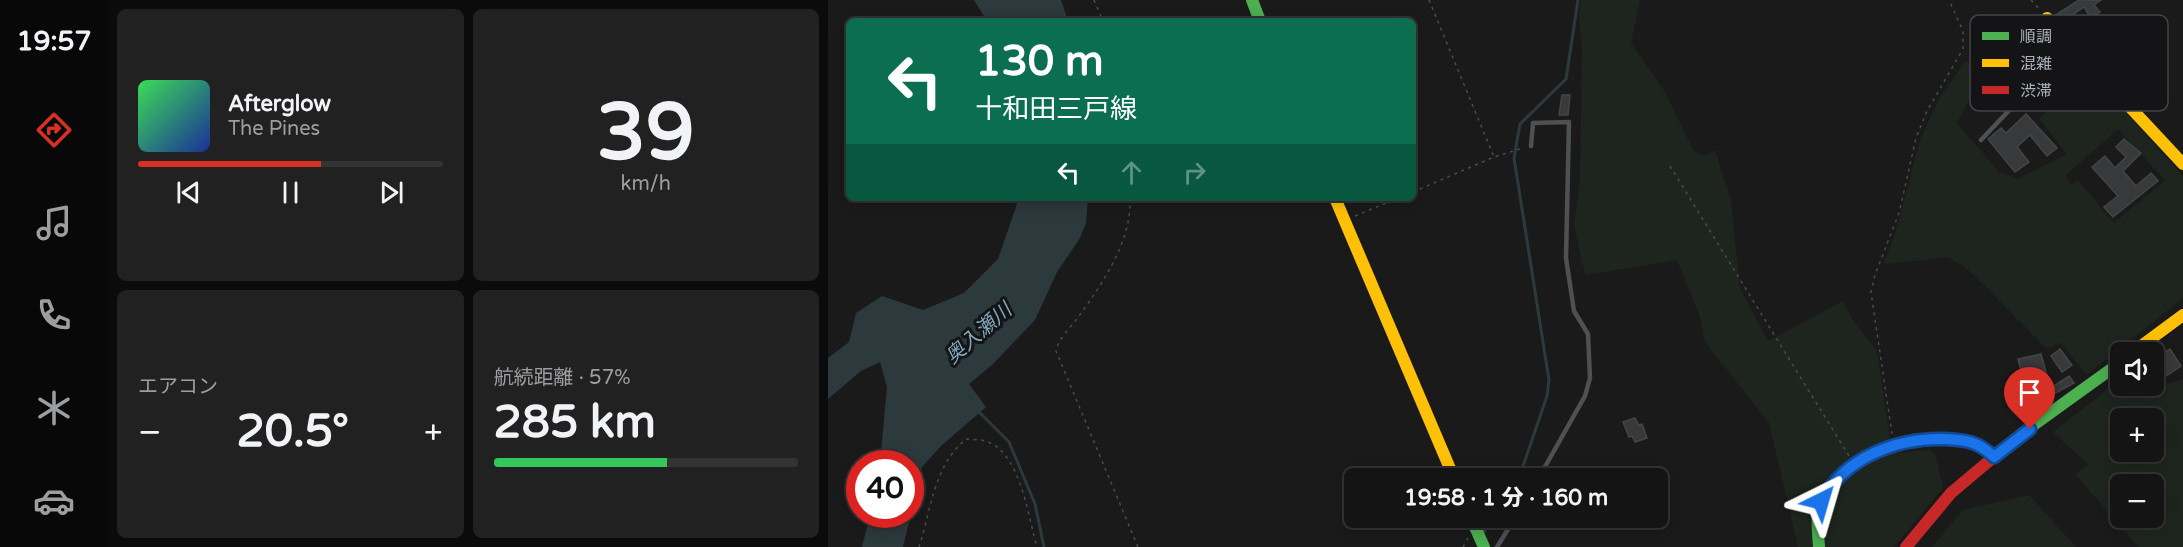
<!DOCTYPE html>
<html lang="ja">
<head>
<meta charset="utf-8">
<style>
  body { margin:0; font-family:"Varela Round","Noto Sans JP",sans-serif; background:#212122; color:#f1f3f6; height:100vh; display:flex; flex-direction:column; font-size:22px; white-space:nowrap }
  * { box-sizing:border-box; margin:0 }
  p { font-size:20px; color:#9d9ea0 }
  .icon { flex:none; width:33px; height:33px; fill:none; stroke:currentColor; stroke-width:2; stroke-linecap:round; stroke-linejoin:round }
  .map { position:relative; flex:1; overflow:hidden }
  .panel { display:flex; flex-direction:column; gap:9px; padding:9px; background:#0b0b0b; width:720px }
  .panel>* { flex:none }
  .top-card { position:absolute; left:18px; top:18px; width:570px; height:183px; border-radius:9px; box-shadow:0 3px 15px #0003,0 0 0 2px #333334; background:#0b6e4f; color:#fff; overflow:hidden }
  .buttons { position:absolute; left:1282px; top:342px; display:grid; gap:12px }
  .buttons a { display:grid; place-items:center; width:54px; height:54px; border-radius:9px; background:#141414; box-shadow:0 3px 15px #0003,0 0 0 2px #333334; font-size:30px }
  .speed { position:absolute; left:18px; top:450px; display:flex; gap:12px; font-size:30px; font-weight:700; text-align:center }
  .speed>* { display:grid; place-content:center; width:78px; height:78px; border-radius:50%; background:#141414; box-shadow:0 3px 15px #0003,0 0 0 2px #333334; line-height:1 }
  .speed .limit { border:9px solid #d22; background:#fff; color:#111 }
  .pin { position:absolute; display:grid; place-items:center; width:51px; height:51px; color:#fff; margin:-62px -26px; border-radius:50% 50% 50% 0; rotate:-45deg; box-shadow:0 0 6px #0007 }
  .pin .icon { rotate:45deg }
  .me { position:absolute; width:66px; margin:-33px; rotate:40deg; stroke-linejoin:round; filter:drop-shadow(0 0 4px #0008) }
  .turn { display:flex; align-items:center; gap:21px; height:126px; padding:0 30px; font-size:27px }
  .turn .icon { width:78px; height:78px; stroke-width:2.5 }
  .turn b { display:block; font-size:42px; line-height:51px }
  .lanes { display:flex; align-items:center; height:57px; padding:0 30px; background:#0003; justify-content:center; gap:30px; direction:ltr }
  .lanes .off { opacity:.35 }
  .big { font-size:45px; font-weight:800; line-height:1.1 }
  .panel .card { flex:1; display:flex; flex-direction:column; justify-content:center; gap:9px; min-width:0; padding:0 21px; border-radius:9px; background:#212122 }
  .panel .dial { align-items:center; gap:0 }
  .dial b { font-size:78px; line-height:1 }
  .song { display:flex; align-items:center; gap:18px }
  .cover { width:72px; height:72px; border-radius:9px; background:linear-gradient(135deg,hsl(130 70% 55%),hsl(230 70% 35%)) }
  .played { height:6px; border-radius:3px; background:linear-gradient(90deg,#d93025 60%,#333334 60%) }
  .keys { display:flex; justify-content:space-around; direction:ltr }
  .heat { display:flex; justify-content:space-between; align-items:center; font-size:33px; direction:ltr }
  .charge { height:9px; border-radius:4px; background:linear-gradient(90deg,#34c759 57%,#333334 0) }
  .panel .tiles { flex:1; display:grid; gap:9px; grid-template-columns:repeat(2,1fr) }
  .trip { position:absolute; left:516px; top:468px; width:324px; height:60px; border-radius:9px; background:#141414; box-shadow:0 3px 15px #0003,0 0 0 2px #333334; font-weight:800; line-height:60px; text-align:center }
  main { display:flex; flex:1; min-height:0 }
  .dock { display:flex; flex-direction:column; width:108px; justify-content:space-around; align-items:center; background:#080808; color:#9d9ea0 }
  .dock .icon { width:42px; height:42px }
  .dock .selected { color:#d93025 }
  .dock b { font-size:27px; color:#f1f3f6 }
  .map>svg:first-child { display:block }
  .green { fill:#1e251e; fill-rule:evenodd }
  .water { fill:#2c393d }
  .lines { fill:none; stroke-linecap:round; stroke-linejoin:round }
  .stream { stroke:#2c393d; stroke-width:3 }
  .building { fill:#37393b; stroke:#434546; stroke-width:1.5 }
  .path { stroke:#4a4c4e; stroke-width:1.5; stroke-dasharray:3 4.5; stroke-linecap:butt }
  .lane { stroke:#4e5153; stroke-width:4.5 }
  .fast { stroke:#4caf50; stroke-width:12 }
  .slow { stroke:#ffc107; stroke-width:12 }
  .jam { stroke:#c62828; stroke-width:12 }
  .route-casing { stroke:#114b97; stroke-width:15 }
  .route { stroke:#1a73e8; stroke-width:10 }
  .labels { text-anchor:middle; stroke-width:6; stroke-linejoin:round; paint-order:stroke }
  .water-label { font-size:20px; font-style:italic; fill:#81a9b8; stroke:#141417 }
  .key { fill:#141417; stroke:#414449; stroke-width:1.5 }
  .key-label { font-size:16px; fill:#abb3bc }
</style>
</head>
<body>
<main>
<nav class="dock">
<b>19:57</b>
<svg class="icon selected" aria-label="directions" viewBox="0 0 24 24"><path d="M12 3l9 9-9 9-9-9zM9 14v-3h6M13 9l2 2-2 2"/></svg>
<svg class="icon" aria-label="music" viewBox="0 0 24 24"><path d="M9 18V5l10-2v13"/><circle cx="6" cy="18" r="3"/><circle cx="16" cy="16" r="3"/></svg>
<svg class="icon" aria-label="phone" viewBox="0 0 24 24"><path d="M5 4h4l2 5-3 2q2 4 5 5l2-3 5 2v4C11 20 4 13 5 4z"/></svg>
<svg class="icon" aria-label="climate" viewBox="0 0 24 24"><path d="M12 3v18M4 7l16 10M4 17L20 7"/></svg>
<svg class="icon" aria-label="car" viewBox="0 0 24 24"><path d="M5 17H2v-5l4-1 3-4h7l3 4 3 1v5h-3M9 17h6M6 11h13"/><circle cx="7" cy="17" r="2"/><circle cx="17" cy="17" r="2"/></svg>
</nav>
<section class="panel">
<div class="tiles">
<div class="card">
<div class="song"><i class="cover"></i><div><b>Afterglow</b><p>The Pines</p></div></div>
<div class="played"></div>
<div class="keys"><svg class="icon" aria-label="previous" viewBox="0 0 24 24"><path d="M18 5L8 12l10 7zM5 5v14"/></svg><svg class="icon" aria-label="pause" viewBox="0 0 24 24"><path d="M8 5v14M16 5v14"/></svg><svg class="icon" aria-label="next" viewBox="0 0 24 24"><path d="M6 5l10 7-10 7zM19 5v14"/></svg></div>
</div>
<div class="card dial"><b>39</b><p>km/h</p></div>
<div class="card"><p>エアコン</p>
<div class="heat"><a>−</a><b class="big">20.5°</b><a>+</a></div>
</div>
<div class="card"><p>航続距離 · 57%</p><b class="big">285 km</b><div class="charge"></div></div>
</div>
</section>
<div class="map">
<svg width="1355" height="547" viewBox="0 0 1355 547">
  <rect width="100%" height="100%" fill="#1a1a1a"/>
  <path class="green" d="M753 0H812L803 43 837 92 865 150 876 156 887 150 903 201 912 288 940 341 1015 301 1024 319 1049 351 1064 453 1103 450 1108 457 1115 488 1066 547H970L941 423 877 342 872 317 849 260 757 275 746 225 752 179 754 51 751 14Z
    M1138 61 1154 76 1129 123 1170 171 1189 179 1239 154 1211 119 1249 80 1261 72 1355 176V298L1259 375 1233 343 1218 348 1142 271 1120 257 1059 264 1056 262 1068 232 1092 140 1113 95ZM1290 129 1337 180 1286 223 1250 180 1243 185 1237 176Z
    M1293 379V386H1326V381L1333 386 1355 379V547H1310L1247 474 1261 465 1225 432ZM1326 418V452H1293V418ZM1326 484V518H1293V484Z
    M1201 495 1248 547H1104L1135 510Z"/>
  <path class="water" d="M146 0H233L240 21H159Z
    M191 198H260L258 223 252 238 229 272 207 320 165 364 141 384 158 407 113 446 94 467 75 547H34L42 515 82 514V464L52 463 59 387 52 362 33 371 0 399V358L21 342 28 313 54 296 95 310 136 293 170 259Z"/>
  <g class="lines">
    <path class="stream" d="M150 411 181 442 207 504 216 547
      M691 478 719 396 721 380 686 158 692 124 738 79 750 0
      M656 532 666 518"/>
  </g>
  <path class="building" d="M1251 0H1273L1266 5 1272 12 1263 18 1256 7 1234 22 1228 15Z
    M734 95H742L740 115H731Z
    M1198 114 1229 148 1219 156 1202 135 1189 147 1201 162 1187 172 1160 139 1173 128 1178 133Z
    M1296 139 1313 153 1295 171 1308 186 1323 173 1330 181 1285 217 1276 207 1290 196 1264 167 1277 156 1287 168 1298 157 1288 147Z
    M1232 349 1244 365 1234 372 1223 356Z
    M1342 349 1353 366 1338 376 1327 358Z
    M1213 354 1220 380 1204 384 1202 374 1194 375 1190 359Z
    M1241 376 1246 383 1224 395 1221 389Z
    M807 418 811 425 814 424 819 438 807 442 804 436 801 437 795 422Z"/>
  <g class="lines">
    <path class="path" d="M266 0 275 21
      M601 0 666 157
      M1203 0 1212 10
      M842 166 1021 456
      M585 192 666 157 695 148
      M302 198C304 240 275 283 251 316 244 326 230 339 228 351L310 547
      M527 216 570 198
      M1064 434 1043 292 1047 275 1071 213 1088 138 1099 111 1135 49V31L1121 0
      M91 547C103 510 106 465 138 439 144 440 151 439 157 441 193 451 200 518 209 547
      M635 547 640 538"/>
    <path class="lane" d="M1153 140 1242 46
      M703 146 705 123 741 122 738 258 746 311 760 334 762 378 757 396 718 465 708 478
      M669 547 687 518"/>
    <path class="fast" d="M424 0 432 21
      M1193 434 1293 362
      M643 518 656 547
      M991 547C990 531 987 512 995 497 1019 448 1125 417 1166 457"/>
    <path class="slow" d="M1219 18 1355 164
      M507 198 626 478
      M1305 352 1355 315"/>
    <path class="jam" d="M1078 547 1123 493 1193 434"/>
  </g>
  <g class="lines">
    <g class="route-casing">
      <path id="route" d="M993 501C1018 457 1068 438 1116 439 1138 440 1150 441 1166 457L1202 429"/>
    </g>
    <use href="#route" class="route"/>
  </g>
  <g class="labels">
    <g class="water-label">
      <text transform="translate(150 333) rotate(-41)" y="7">奥入瀬川</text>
    </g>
  </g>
  <rect x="1142" y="15" width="198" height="96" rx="9" class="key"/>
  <rect x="1154" y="32" width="27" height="8" fill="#4caf50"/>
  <rect x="1154" y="59" width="27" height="8" fill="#ffc107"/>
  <rect x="1154" y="86" width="27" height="8" fill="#c62828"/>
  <g class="key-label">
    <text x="1192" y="42">順調</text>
    <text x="1192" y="69">混雑</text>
    <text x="1192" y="96">渋滞</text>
  </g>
</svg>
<div class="buttons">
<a><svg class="icon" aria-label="sound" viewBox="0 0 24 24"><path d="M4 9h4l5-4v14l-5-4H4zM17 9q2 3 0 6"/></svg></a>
<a>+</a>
<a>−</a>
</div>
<div class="speed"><div class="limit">40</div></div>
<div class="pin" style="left:1202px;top:429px;background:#d93025"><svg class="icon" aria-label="arrive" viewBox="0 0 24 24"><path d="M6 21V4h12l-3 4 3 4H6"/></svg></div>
<svg class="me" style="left:993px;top:501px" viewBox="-20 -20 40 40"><path d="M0-17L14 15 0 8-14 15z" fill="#1a73e8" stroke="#fff" stroke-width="4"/></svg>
<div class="trip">19:58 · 1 分 · 160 m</div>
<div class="top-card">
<div class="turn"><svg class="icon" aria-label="left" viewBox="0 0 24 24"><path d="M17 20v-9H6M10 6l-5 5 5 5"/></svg><div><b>130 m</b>十和田三戸線</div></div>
<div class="lanes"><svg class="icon" aria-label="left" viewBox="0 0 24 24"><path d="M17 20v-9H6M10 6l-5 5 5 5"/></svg><svg class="icon off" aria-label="ahead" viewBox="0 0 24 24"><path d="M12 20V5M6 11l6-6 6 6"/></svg><svg class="icon off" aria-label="right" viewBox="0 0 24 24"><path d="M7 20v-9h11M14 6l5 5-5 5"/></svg></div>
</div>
</div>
</main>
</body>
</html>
